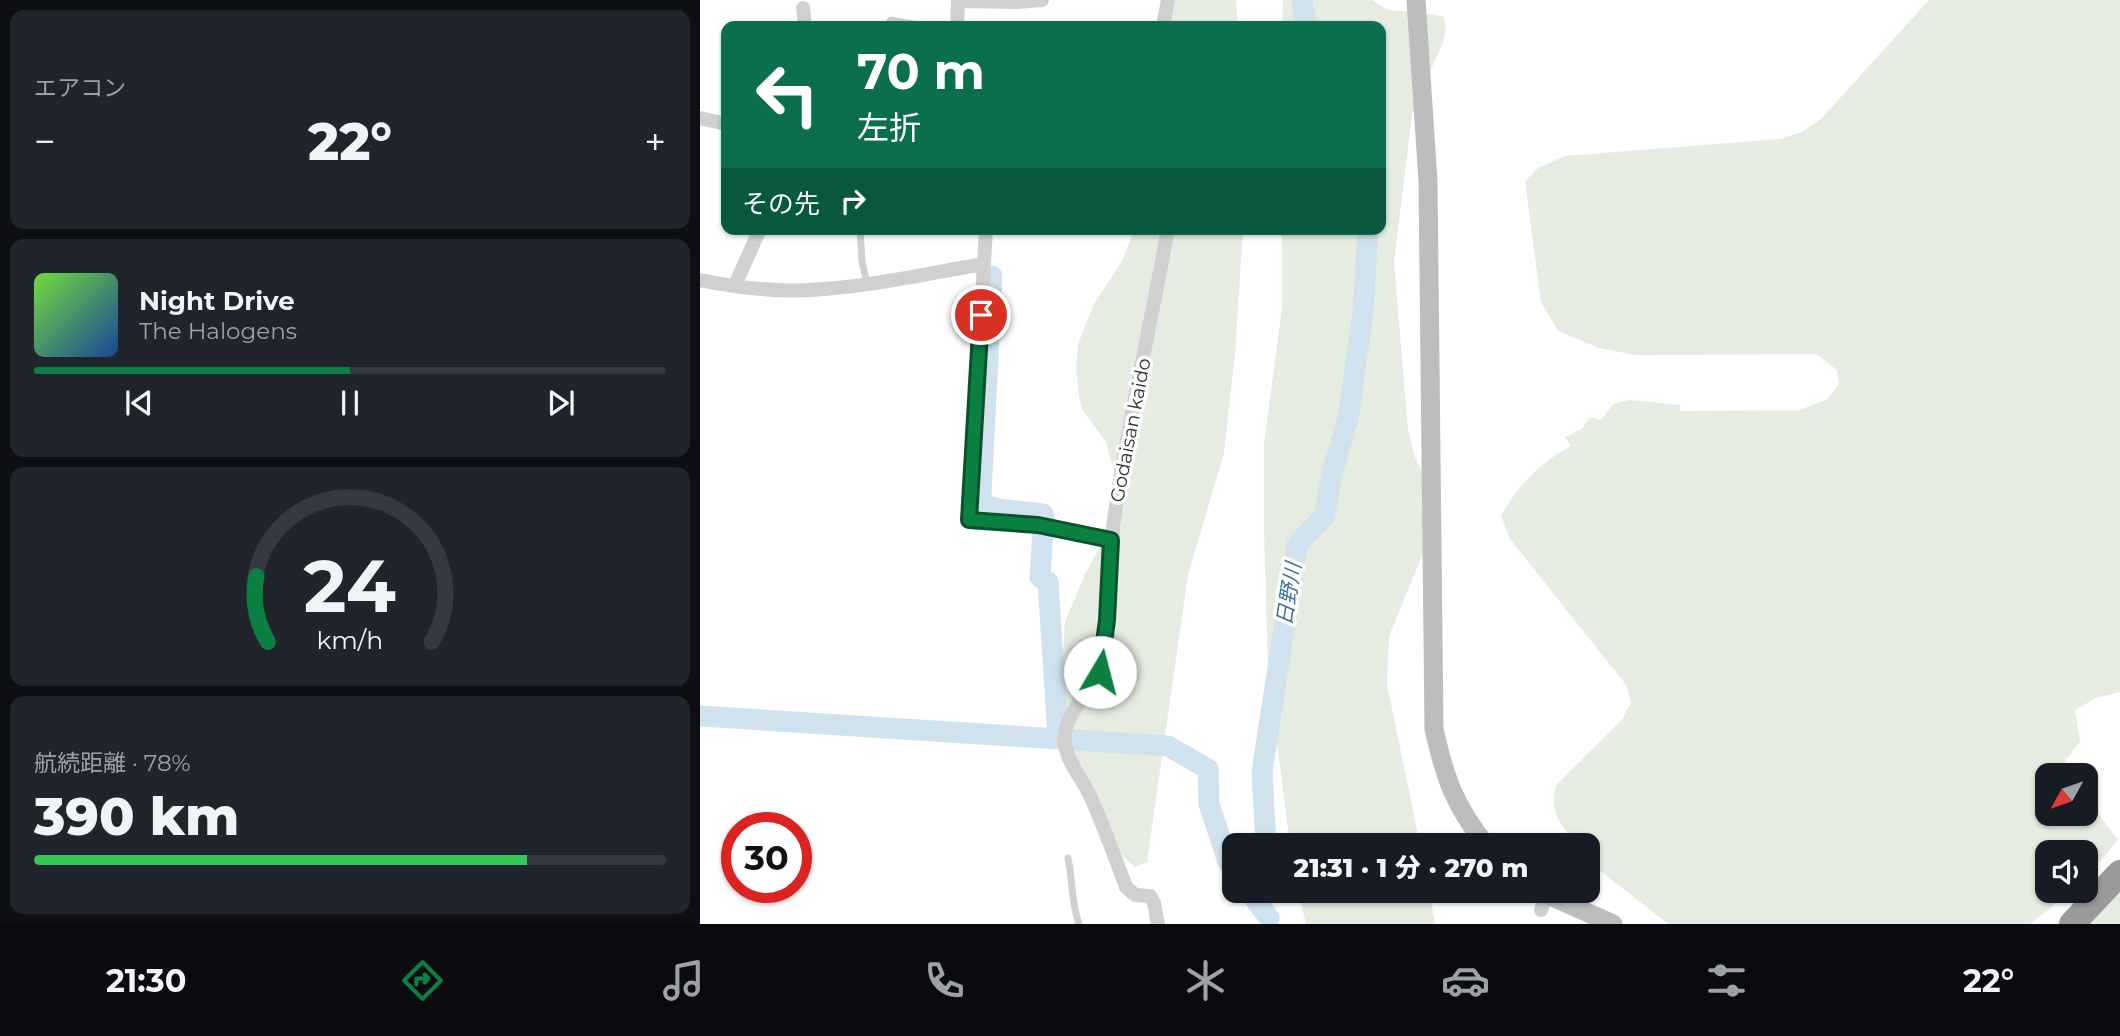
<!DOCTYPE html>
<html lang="ja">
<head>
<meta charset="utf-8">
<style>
  body { margin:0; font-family:Montserrat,"Noto Sans JP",sans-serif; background:#20242c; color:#f1f3f6; height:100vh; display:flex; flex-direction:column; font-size:26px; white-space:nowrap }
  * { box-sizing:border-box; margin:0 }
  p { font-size:23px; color:#9ea1a6 }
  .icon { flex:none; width:38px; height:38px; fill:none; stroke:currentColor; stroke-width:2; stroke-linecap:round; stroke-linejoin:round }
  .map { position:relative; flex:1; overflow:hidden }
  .panel { display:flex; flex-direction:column; gap:10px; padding:10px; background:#0d0f14; width:700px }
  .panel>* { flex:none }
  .banner { position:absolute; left:21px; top:21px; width:665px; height:214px; border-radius:14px; box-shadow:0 2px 5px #0004; background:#0b6e4f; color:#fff; overflow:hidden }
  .needle { width:46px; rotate:230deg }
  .tools { position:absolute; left:1335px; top:763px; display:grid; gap:14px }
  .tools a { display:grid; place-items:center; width:63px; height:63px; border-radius:14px; background:#171b24; box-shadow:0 2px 5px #0004; font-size:35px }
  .speed { position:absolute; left:21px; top:812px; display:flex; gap:14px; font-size:35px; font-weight:700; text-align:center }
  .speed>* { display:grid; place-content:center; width:91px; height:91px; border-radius:50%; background:#171b24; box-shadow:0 2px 5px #0004; line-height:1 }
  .speed .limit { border:10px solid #d22; background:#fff; color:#111 }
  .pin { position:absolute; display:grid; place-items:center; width:60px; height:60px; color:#fff; margin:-30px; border:4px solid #fff; border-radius:50%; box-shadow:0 2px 7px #0007 }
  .me { position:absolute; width:77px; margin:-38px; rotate:8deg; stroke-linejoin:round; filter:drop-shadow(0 0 5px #0008) }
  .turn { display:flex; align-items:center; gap:24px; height:147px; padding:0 21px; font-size:32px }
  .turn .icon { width:91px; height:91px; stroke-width:2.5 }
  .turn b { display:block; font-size:49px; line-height:60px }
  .then { display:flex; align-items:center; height:66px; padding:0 21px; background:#0003; gap:14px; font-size:26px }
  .big { font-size:52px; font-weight:800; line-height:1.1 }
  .panel .card { flex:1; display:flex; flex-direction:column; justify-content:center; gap:10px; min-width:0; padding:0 24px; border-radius:14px; background:#20242c }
  .panel .dial { align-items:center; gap:0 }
  .dial svg { height:182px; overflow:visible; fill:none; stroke:#363941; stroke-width:7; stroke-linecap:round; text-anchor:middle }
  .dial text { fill:#f1f3f6; stroke:none }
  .song { display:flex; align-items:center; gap:21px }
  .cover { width:84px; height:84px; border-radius:10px; background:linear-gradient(135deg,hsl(100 70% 55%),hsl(220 70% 35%)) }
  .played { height:7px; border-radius:4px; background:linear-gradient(90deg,#0b8043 50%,#363941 50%) }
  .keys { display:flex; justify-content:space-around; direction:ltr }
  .heat { display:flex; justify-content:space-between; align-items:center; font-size:38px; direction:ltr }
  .charge { height:10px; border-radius:5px; background:linear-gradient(90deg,#34c759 78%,#363941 0) }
  .trip { position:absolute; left:522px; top:833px; width:378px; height:70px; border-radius:14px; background:#171b24; box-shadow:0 2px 5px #0004; font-weight:800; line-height:70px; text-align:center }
  .tab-bar { display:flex; height:112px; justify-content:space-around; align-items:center; background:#090b0e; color:#9ea1a6 }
  .tab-bar .icon { width:49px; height:49px }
  .tab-bar .active { color:#0b8043 }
  .tab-bar b { font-size:32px; color:#f1f3f6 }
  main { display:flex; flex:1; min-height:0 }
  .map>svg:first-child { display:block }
  .green { fill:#e6ecdf }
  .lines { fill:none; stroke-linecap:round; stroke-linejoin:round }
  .river { stroke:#cfe2ee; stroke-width:21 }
  .lane { stroke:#d0d0d0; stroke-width:7 }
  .street { stroke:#d0d0d0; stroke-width:14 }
  .secondary { stroke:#bdbdbd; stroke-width:19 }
  .highway { stroke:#9a9a9a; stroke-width:26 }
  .route-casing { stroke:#07532c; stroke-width:18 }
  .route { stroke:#0b8043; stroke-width:12 }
  .labels { text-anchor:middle; stroke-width:7; stroke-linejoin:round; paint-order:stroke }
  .street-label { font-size:19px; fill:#333; stroke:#fff }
  .water-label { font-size:21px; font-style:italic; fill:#3f7597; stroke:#fff }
</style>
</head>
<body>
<main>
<section class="panel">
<div class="card"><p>エアコン</p>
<div class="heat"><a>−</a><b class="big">22°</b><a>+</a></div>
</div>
<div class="card">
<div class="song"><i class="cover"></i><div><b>Night Drive</b><p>The Halogens</p></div></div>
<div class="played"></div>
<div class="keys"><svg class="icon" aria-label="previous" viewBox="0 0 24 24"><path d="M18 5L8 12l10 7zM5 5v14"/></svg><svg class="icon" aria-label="pause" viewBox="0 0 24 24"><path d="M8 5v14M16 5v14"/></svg><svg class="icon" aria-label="next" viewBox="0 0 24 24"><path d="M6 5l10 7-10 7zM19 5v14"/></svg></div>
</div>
<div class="card dial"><svg viewBox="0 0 100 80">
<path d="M14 69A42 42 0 1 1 86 69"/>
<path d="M14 69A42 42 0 0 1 9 40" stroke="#0b8043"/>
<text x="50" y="56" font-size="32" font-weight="700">24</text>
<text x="50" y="72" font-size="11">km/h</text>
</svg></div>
<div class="card"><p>航続距離 · 78%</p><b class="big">390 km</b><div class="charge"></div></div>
</section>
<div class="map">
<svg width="1420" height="924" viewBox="0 0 1420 924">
  <rect width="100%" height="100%" fill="#fff"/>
  <path class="green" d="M472 0H536L538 26H469Z
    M583 0H672L688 10 731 14 744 17 746 27 744 39 712 115 694 262 708 430 715 458 725 478 729 539 689 636 687 684 720 845H590L568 672 564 529V444L582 308V229H681V26H582Z
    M1229 0H1420V692L1396 698 1375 710 1380 742 1362 765 1369 775H1348V814H1386V798L1418 840 1386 877V852H1348V891H1371L1330 924H968L893 865 887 858V845H877C861 826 847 810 857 784L921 721 931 703 927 686 810 539 801 516C817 486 841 462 871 446L865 437 882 429 890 417 901 420 913 404 929 400 980 405V411L1100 410 1127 399 1139 385 1137 370 1116 354 935 355 899 348 858 331 841 302 825 181 838 168 865 156 1081 139 1102 132 1121 119Z
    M435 229H543L535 354 524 453 488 575 447 862 435 867 417 851 363 729 362 670 365 622 385 574 409 530 415 476 406 442 382 409 379 397 376 370 378 344 394 304 422 261Z
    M1420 889V924H1389Z
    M598 891H729L735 924H606Z"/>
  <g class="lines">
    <path class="river" d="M602 0 606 26
      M292 276 281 494 283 505 298 509 343 514 344 518
      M343 530 340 577 348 582 358 737
      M0 716 468 746 508 769 509 804 528 862 534 870
      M566 845 562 772 597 545 625 515 632 473 648 419 663 312 668 229
      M549 891 569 918"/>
    <path class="lane" d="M186 26 191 20 225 26
      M160 229 162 261 167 284
      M266 229 286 230
      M368 858C373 880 371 903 379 924"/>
    <path class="street" d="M103 8 105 26
      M257 26 258 1 317 2 342 0
      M463 26 468 0
      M0 118 26 124
      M286 229 269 521 338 525 411 540
      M0 280C39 288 84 293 124 289 178 285 230 273 284 264
      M35 285 60 229
      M841 910 846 895
      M458 924 454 903 450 896 435 895 426 887C415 857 404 827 391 798 384 781 368 764 365 745 360 710 397 693 402 660 409 611 408 561 415 512 429 417 451 323 468 229"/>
    <path class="secondary" d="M716 0 728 181 734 729C745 778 754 805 786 845
      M839 891 913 924"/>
    <path class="highway" d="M1372 924 1420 873"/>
  </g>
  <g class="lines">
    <g class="route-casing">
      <path id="route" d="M281 315 269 520 338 525 411 540 407 620 400 672"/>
    </g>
    <use href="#route" class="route"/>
  </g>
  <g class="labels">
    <g class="street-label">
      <text transform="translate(430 430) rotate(-79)" y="7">Godaisan kaido</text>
    </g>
    <g class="water-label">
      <text transform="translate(589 594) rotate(-81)" y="7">日野川</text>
    </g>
  </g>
</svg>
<div class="tools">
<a><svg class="needle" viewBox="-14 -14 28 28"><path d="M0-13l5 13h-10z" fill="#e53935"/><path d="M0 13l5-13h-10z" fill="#9ea1a6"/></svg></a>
<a><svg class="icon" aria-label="sound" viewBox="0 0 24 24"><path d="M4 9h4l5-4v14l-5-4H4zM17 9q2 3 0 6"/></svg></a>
</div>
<div class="speed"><div class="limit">30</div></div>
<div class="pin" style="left:281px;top:315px;background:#d93025"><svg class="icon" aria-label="arrive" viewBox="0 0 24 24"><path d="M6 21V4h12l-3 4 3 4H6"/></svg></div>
<svg class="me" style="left:400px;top:672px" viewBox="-20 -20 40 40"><circle r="19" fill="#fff"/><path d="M0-13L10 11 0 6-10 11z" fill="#0b8043"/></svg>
<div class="trip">21:31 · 1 分 · 270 m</div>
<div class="banner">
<div class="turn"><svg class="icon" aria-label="left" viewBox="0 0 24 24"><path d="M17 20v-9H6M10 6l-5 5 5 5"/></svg><div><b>70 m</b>左折</div></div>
<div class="then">その先<svg class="icon" aria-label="right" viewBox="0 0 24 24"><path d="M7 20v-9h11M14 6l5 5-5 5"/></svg></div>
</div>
</div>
</main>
<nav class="tab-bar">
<b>21:30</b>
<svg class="icon active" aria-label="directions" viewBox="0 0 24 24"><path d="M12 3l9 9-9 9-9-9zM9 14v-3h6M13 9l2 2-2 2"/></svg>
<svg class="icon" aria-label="music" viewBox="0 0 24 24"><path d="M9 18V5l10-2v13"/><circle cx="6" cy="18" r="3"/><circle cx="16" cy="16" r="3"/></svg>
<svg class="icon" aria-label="phone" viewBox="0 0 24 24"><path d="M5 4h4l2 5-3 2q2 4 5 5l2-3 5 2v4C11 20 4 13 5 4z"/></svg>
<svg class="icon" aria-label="climate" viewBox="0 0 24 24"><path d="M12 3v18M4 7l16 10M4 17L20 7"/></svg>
<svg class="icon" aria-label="car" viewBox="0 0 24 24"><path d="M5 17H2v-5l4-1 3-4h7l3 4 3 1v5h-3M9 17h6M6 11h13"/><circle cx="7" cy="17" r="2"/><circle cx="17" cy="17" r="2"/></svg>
<svg class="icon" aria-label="filters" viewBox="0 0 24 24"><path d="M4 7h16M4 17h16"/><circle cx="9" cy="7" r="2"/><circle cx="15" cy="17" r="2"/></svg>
<b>22°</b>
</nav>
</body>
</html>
